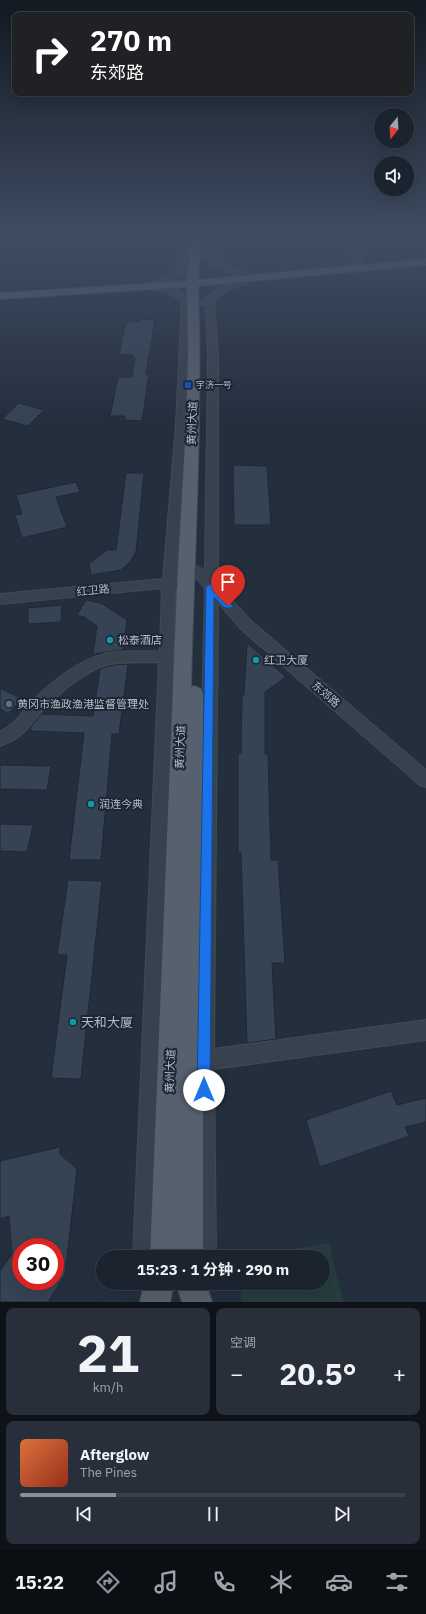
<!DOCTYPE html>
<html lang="zh">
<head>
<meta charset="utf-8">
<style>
  body { margin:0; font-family:"IBM Plex Sans","Noto Sans SC",sans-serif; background:#282f3a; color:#f1f3f6; height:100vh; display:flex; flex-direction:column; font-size:15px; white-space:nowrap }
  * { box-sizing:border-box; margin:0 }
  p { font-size:13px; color:#a0a4aa }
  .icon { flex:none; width:22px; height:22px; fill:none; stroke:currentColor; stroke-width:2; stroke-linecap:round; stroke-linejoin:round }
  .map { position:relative; height:1302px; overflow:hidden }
  .sheet { display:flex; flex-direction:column; gap:6px; padding:6px; background:#0f1319; flex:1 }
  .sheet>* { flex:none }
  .top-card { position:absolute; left:12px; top:12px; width:402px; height:84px; border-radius:8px; box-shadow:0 4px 16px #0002,0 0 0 1px #39404a; background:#202124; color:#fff; overflow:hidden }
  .needle { width:26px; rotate:198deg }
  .controls { position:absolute; left:374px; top:108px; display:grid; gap:8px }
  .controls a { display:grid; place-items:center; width:40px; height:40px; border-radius:50%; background:#1b232e; box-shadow:0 4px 16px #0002,0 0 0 1px #39404a; font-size:20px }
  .speed { position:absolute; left:12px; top:1238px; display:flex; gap:8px; font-size:20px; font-weight:700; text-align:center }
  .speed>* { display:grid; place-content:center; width:52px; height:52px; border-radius:50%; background:#1b232e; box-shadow:0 4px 16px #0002,0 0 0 1px #39404a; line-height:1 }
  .speed .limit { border:6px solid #d22; background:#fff; color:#111 }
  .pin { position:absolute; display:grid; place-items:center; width:34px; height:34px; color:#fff; margin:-41px -17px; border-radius:50% 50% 50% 0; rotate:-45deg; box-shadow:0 0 4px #0007 }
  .pin .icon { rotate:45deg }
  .me { position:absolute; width:44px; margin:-22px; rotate:0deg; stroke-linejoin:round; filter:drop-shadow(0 0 3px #0008) }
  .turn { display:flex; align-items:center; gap:14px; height:84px; padding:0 12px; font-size:18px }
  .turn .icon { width:52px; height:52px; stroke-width:2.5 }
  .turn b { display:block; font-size:28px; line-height:34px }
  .big { font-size:30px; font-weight:700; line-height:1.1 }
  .sheet .card { flex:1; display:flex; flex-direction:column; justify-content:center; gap:6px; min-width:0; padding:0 14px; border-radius:8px; background:#282f3a }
  .sheet .dial { align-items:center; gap:0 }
  .dial b { font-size:52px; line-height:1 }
  .song { display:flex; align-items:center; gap:12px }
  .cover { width:48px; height:48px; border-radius:6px; background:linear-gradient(135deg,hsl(20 70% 55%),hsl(10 70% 35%)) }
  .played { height:4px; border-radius:2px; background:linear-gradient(90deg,#8c9099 25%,#39404a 25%) }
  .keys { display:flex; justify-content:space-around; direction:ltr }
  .heat { display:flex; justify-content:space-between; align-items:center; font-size:22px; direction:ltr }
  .sheet .tiles { flex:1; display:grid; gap:6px; grid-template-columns:1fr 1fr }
  .card:last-child { grid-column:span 2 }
  .trip { position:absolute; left:96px; top:1250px; width:234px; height:40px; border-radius:20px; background:#1b232e; box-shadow:0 4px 16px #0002,0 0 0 1px #39404a; font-weight:700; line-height:40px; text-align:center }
  .tab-bar { display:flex; height:64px; justify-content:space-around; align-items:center; background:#0b0e12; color:#a0a4aa }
  .tab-bar .icon { width:28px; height:28px }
  .tab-bar .current { color:#8c9099 }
  .tab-bar b { font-size:18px; color:#f1f3f6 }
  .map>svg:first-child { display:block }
  .green { fill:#263c3f }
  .building { fill:#364354; stroke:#1f2835; fill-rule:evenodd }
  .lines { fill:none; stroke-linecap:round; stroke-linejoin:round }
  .minor-casing { stroke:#414a57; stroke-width:2 }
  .major-casing { stroke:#414a57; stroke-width:2 }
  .minor { fill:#38414e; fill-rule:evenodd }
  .major { fill:#56606e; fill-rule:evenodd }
  .route { fill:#1a73e8; stroke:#114b97 }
  .transit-dot { fill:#1a4fb4; stroke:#1d2633; stroke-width:1.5 }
  .culture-dot { fill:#0f9aa8; stroke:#1d2633; stroke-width:1.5 }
  .service-dot { fill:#5c6f8a; stroke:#1d2633; stroke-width:1.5 }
  .labels { text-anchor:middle; stroke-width:4; stroke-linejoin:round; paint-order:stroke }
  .far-poi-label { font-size:9px; fill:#b4bcc9; stroke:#1d2633; text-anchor:start }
  .street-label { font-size:11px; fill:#b4bcc9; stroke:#1d2633 }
  .poi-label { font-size:11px; fill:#b4bcc9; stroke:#1d2633; text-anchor:start }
  .near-poi-label { font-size:13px; fill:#b4bcc9; stroke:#1d2633; text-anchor:start }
</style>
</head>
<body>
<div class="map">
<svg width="426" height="1302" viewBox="0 0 426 1302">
  <rect width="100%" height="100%" fill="#242f3e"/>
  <path class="green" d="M329 1243 343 1302H242L240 1283H323V1257H242Z"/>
  <path class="building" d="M140 319 155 320 146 374H149L142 421 124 420 125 416H110L118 377H132L135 358H133V355H119L126 322H139Z
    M19 403 44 410 28 426 2 419Z
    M233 465 267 466 271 525H234Z
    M126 473H144L136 552 130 562 121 570 91 575 89 564 107 550H116Z
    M76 482 80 492 56 497 67 527 22 538 15 515 22 514 16 495Z
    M86 600 101 603 127 620 123 650 93 654 97 626 84 617 77 615Z
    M62 605 61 622 28 624V608Z
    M247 643 286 677 265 692V754H268L271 860H278L285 963H272L276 1039 247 1043 241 853H238V753H241L242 695H244Z
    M128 664 119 734H112L101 860H69L84 733 30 731 31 727 41 714 93 716 100 669 113 665Z
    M0 688 22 699 8 714 0 709Z
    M0 765 51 766 47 790 0 789Z
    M0 824 33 825 27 852 0 851Z
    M68 880 102 881 81 1079 51 1078 67 955H57Z
    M391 1091 397 1105 426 1098V1122L405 1127 409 1136 320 1167 306 1120Z
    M60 1147V1154L77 1169 65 1275 48 1302H0V1271L12 1254 9 1216 0 1219V1161ZM21 1247H55V1281H21Z"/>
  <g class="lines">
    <g class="minor-casing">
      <path id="minor" d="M181 237H189L185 264 194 258 198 260 183 276 156 285C173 287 185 291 195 305L190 307 186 424 176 579 184 581 186 584 184 587 175 589 157 1257H133L159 662C145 663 120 661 107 665 85 671 59 693 44 709 27 727 26 736 0 746V732C19 722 21 712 35 698 55 680 78 661 104 654 120 650 143 652 160 651L162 588 0 604V594L163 579 176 424 182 300 171 294 150 289 149 287 151 285 149 283 176 271Z
        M212 237H220L219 261 233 269 251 273 252 276H256L257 278 256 280 230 289 214 299 218 357V585L251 621 426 770V787L420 785 241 629 218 602 214 1049 426 1020V1040L214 1069 216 1257H192L194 1060 205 588 190 570 191 567C198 565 200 567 205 572L208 357 206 306 201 304C212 289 228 282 246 277 228 274 215 268 202 255V251H205L211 255Z
        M356 237H364L359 250 362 264 358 266 354 264C350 254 351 247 356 237Z"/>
    </g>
    <g class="major-casing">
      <path id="major" d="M191 237H201L198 280 426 259V265L198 286C203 420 194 553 191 687L194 686 201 689 203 694V1257H150L177 589 186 425 188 355 187 287 0 299V293L187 281Z
        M144 1283H174L170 1302H140Z
        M176 1283H206L212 1302H182Z"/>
    </g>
    <use href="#minor" class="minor"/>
    <use href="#major" class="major"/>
  </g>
  <linearGradient id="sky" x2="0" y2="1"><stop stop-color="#141a22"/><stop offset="0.57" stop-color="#3f4d63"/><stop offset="1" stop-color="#3f4d63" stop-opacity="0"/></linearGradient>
  <rect width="426" height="419" fill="url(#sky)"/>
  <path class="route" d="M210 584 213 585 233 606 231 608H225L214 597 210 1090 209 1095 204 1097 199 1095 197 1090 206 587Z"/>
  <rect class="transit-dot" x="184" y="381" width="8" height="8" rx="2"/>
  <g class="culture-dot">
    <circle cx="110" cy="640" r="4"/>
    <circle cx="256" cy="660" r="4"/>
    <circle cx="91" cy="804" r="4"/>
    <circle cx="73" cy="1022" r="4"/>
  </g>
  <circle class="service-dot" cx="9" cy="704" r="4"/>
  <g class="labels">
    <g class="far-poi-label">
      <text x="196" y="388">宇济一号</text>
    </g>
    <g class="street-label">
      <text transform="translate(192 423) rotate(-88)" y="4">黄州大道</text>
      <text transform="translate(93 590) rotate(-6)" y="4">红卫路</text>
      <text transform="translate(326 694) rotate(41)" y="4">东郊路</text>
      <text transform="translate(180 747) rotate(-88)" y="4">黄州大道</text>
      <text transform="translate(170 1071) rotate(-88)" y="4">黄州大道</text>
    </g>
    <g class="poi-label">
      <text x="118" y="644">松泰酒店</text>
      <text x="264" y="664">红卫大厦</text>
      <text x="17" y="708">黄冈市渔政渔港监督管理处</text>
      <text x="99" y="808">润连今典</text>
    </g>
    <g class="near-poi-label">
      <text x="81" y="1027">天和大厦</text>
    </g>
  </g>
</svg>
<div class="controls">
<a><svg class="needle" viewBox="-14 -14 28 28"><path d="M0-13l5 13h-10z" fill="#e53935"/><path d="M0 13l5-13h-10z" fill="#a0a4aa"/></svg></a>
<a><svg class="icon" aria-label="sound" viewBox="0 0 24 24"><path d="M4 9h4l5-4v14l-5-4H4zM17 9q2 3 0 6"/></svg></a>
</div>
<div class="speed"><div class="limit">30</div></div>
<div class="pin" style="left:228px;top:606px;background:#d93025"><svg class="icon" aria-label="arrive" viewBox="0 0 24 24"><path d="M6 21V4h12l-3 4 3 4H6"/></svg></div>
<svg class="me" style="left:204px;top:1090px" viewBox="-20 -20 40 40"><circle r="19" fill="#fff"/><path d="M0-13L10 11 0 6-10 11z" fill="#1a73e8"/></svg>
<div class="trip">15:23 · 1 分钟 · 290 m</div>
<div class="top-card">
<div class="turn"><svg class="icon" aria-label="right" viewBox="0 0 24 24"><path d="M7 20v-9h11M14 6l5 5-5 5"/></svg><div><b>270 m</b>东郊路</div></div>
</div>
</div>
<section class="sheet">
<div class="tiles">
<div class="card dial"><b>21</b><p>km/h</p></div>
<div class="card"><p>空调</p>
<div class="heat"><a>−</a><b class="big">20.5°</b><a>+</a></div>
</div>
<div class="card">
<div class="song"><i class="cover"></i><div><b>Afterglow</b><p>The Pines</p></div></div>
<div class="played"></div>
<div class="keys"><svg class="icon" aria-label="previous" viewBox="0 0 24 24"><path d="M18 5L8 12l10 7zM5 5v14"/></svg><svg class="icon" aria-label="pause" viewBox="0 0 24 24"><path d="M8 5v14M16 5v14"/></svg><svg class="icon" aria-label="next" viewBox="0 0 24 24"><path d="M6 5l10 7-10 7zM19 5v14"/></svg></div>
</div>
</div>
</section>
<nav class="tab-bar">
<b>15:22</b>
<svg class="icon current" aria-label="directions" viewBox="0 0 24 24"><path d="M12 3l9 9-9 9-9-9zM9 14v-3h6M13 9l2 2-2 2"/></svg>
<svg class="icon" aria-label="music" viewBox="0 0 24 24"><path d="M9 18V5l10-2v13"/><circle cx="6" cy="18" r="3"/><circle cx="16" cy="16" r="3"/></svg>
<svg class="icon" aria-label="phone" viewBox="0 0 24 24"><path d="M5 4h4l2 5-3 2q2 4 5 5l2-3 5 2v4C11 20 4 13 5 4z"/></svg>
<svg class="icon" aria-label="climate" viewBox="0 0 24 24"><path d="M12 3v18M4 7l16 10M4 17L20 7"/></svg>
<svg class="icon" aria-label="car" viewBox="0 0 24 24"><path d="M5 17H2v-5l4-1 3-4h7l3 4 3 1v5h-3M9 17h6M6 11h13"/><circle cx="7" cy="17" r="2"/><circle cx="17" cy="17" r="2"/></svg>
<svg class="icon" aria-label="filters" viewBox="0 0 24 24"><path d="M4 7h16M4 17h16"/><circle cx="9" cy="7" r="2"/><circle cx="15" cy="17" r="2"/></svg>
</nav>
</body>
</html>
